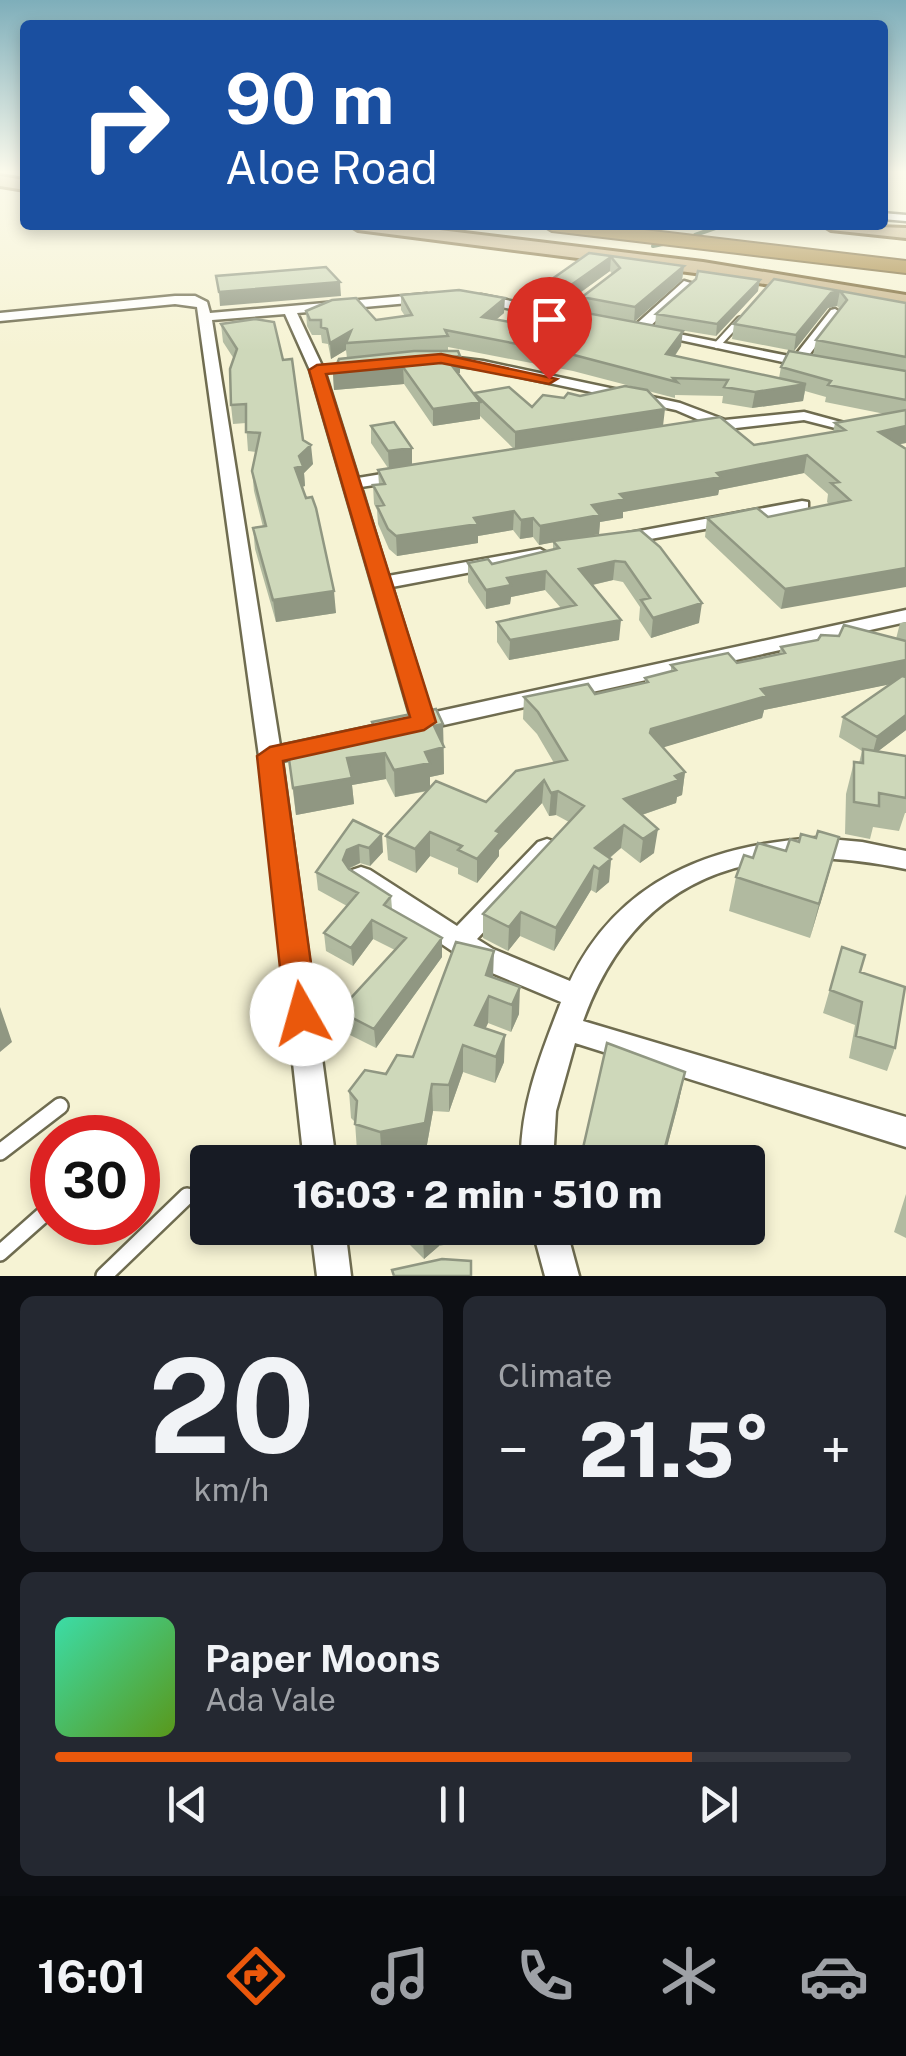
<!DOCTYPE html>
<html lang="en">
<head>
<meta charset="utf-8">
<style>
  body { margin:0; font-family:"Public Sans",sans-serif; background:#242831; color:#f1f3f6; height:100vh; display:flex; flex-direction:column; font-size:38px; white-space:nowrap }
  * { box-sizing:border-box; margin:0 }
  p { font-size:32px; color:#9ea1a6 }
  .icon { flex:none; width:55px; height:55px; fill:none; stroke:currentColor; stroke-width:2; stroke-linecap:round; stroke-linejoin:round }
  .map { position:relative; height:1276px; overflow:hidden }
  .sheet { display:flex; flex-direction:column; gap:20px; padding:20px; background:#0d0f14; flex:1 }
  .sheet>* { flex:none }
  .hud { position:absolute; left:20px; top:20px; width:868px; height:210px; border-radius:10px; box-shadow:0 5px 15px #0003; background:#1a4fa0; color:#fff; overflow:hidden }
  .speed { position:absolute; left:30px; top:1115px; display:flex; gap:20px; font-size:50px; font-weight:700; text-align:center }
  .speed>* { display:grid; place-content:center; width:130px; height:130px; border-radius:50%; background:#171b24; box-shadow:0 5px 15px #0003; line-height:1 }
  .speed .limit { border:15px solid #d22; background:#fff; color:#111 }
  .pin { position:absolute; display:grid; place-items:center; width:85px; height:85px; color:#fff; margin:-102px -42px; border-radius:50% 50% 50% 0; rotate:-45deg; box-shadow:0 0 10px #0007 }
  .pin .icon { rotate:45deg }
  .me { position:absolute; width:110px; margin:-55px; rotate:353deg; stroke-linejoin:round; filter:drop-shadow(0 0 8px #0008) }
  .turn { display:flex; align-items:center; gap:35px; height:210px; padding:0 40px; font-size:45px }
  .turn .icon { width:130px; height:130px; stroke-width:2.5 }
  .turn b { display:block; font-size:70px; line-height:85px }
  .big { font-size:75px; font-weight:800; line-height:1.1 }
  .sheet .card { flex:1; display:flex; flex-direction:column; justify-content:center; gap:15px; min-width:0; padding:0 35px; border-radius:15px; background:#242831 }
  .sheet .dial { align-items:center; gap:0 }
  .dial b { font-size:130px; line-height:1 }
  .song { display:flex; align-items:center; gap:30px }
  .cover { width:120px; height:120px; border-radius:15px; background:linear-gradient(135deg,hsl(160 70% 55%),hsl(90 70% 35%)) }
  .played { height:10px; border-radius:5px; background:linear-gradient(90deg,#ea580c 80%,#363941 80%) }
  .keys { display:flex; justify-content:space-around; direction:ltr }
  .heat { display:flex; justify-content:space-between; align-items:center; font-size:55px; direction:ltr }
  .sheet .tiles { flex:1; display:grid; gap:20px; grid-template-columns:1fr 1fr }
  .card:last-child { grid-column:span 2 }
  .trip { position:absolute; left:190px; top:1145px; width:575px; height:100px; border-radius:10px; background:#171b24; box-shadow:0 5px 15px #0003; font-weight:800; line-height:100px; text-align:center }
  .tabs { display:flex; height:160px; justify-content:space-around; align-items:center; background:#090b0e; color:#9ea1a6 }
  .tabs .icon { width:70px; height:70px }
  .tabs .on { color:#ea580c }
  .tabs b { font-size:45px; color:#f1f3f6 }
  .map>svg:first-child { display:block }
  .lines { fill:none; stroke-linecap:round; stroke-linejoin:round }
  .stream { stroke:#617a56; stroke-width:4 }
  .lane-far1-casing { stroke:#6f6c50; stroke-width:10 }
  .lane-casing { stroke:#6f6c50; stroke-width:20 }
  .street-casing { stroke:#6f6c50; stroke-width:5 }
  .primary-casing { stroke:#74602f; stroke-width:6 }
  .highway-casing { stroke:#74602f; stroke-width:4 }
  .lane-far1 { stroke:#fff; stroke-width:6 }
  .lane { stroke:#fff; stroke-width:15 }
  .street { fill:#fff; fill-rule:evenodd }
  .primary { fill:#c9b68d; fill-rule:evenodd }
  .highway { fill:#a58641; fill-rule:evenodd }
  .wall { fill:#b1baa0; fill-rule:evenodd }
  .shaded-wall { fill:#909782 }
  .building { fill:#ced8ba; stroke:#909782; stroke-width:2.5 }
  .route { fill:#ea580c; stroke:#983908; stroke-width:2.5 }
</style>
</head>
<body>
<div class="map">
<svg width="906" height="1276" viewBox="0 0 906 1276">
  <rect width="100%" height="100%" fill="#f6f3d4"/>
  <g class="lines">
    <path class="stream" d="M695 235 724 225
      M653 246 663 244"/>
    <g class="lane-far1-casing">
      <path id="lane-far1" d="M717 345 740 320"/>
    </g>
    <g class="lane-casing">
      <path id="lane" d="M0 1152 60 1106
        M0 1253 52 1207
        M104 1276 187 1196"/>
    </g>
    <g class="street-casing">
      <path id="street" d="M882 213 906 215V221L882 219Z
        M684 281 694 284 643 333H633V327Z
        M427 294 433 298 431 301 297 313 324 370 358 478 406 470 414 475 406 480 361 487 388 576 540 549 549 554 540 559 392 587 431 713 906 610V622L282 761 336 1162H304L259 756 197 307 175 304 0 321V313L175 296H195L207 302 210 313ZM285 314 310 370 411 718 280 746 212 320Z
        M481 295 575 314 581 318 575 322 477 302V296Z
        M835 309 841 313 806 359 818 364 811 368 652 334 658 330 794 357 831 310Z
        M433 355 483 361 680 403 725 420 804 412 859 427 851 432 804 420 701 432 693 427 704 422 676 410 483 369 428 362V356Z
        M802 501 808 502V510L618 545 609 540 618 535Z
        M818 838 862 842 906 851V869C760 838 638 869 583 1021L906 1117V1147L575 1043 556 1111 553 1162H521C520 1105 541 1054 561 1002L473 965 352 884 348 877 352 870 361 867 370 870 457 926 538 842 547 839 556 842 559 848 556 854 477 939 493 949 570 981C619 879 712 844 818 838Z
        M311 1228H345L351 1276H317Z
        M532 1228H566L579 1276H545Z"/>
    </g>
    <g class="primary-casing">
      <path id="primary" d="M0 176 25 180V190L0 186Z
        M350 225H399L703 262 906 295V307L703 274 358 230Z
        M823 225 906 228V238L831 230Z"/>
    </g>
    <g class="highway-casing">
      <path id="highway" d="M542 225H602L906 261V273L552 231Z"/>
    </g>
    <use href="#lane-far1" class="lane-far1"/>
    <use href="#lane" class="lane"/>
    <use href="#street" class="street"/>
    <use href="#primary" class="primary"/>
    <use href="#highway" class="highway"/>
  </g>
  <path class="wall" d="M589 253 684 266 682 280 634 322 681 346 675 356 779 378 781 367 813 355 816 340 840 309 837 306 828 308 794 351 732 339 734 324 774 279 906 303V443L898 444 781 609 705 537 707 518 768 517 829 504 827 502 828 494 804 473 719 490 718 495 623 512V518L600 522 599 534 568 540 640 530 699 623 651 638 639 620 640 607 623 582 613 580 593 585 619 640 509 660 497 642V622L561 608 545 590 511 597 510 604 486 609 468 582V563L492 564 553 550V542L539 545 533 537 520 539 513 530 478 536V543L397 556 389 549 378 524 377 510 374 504 373 485H379L378 470 388 468 371 443V426L412 448V464L514 449 480 416V419L433 426 404 384 334 390 333 373 347 358 346 350 331 359 328 344 322 343 321 335H312L307 326 306 311 376 320 405 316 401 310V295L504 313 496 320 532 326 581 312 582 297 612 274 610 271 563 305 541 301 542 286ZM448 347 573 371 642 389 564 398 532 407 474 394 458 373H460L448 351ZM648 391 675 398V395L723 396 722 403 752 408 803 401 805 391 826 397 825 402 885 414 835 423 833 432 754 445 663 426Z
    M758 291 716 336 655 326 656 314Z
    M221 324 303 440 313 464 304 473 305 486 302 487 336 613 276 622 255 549 253 528 263 527 254 491 252 471 256 452 248 451 246 423 233 424 231 405 234 359 223 342Z
    M906 622V730L878 751 906 756V813H905L899 831 873 827 870 839 845 834 846 794 854 762 859 763 862 751 839 737 843 717 890 684 764 710 762 718 663 747 685 772 682 795 677 797 676 803 642 815 654 853 640 863 621 848 610 858 611 859 609 882 596 893 591 890 554 951 520 936 508 951 483 938V914L569 822 556 815 549 816 542 803 499 850V856L477 883 458 874V868L430 856 416 873 388 860 386 836 428 791 395 797 386 779 352 785 354 804 296 815 288 752 324 747 373 733 372 722 443 724 444 774 430 777V788L486 802 554 763 537 734 523 719 524 697 595 694 645 682V678L671 671V665L737 663 779 654 781 647 896 639 900 623Z
    M353 820 383 852 370 866 360 863 349 869 391 896 392 909 442 957 376 1048 340 1030 339 1011 395 950 373 939 353 966 326 951 324 933 347 906 318 890 316 872Z
    M830 870 810 938 729 911 736 877Z
    M842 947 860 972 895 1048 887 1071 849 1058 855 1025 823 1013Z
    M493 978 519 1014 511 1032 488 1023 485 1029 504 1062 495 1083 463 1072 449 1112 433 1111 426 1150 382 1159 357 1151 355 1122 351 1118 349 1091 386 1074 413 1057Z
    M685 1072 678 1105 663 1162H581L583 1148Z
    M906 1194V1238L894 1232Z
    M380 1228H458V1242L439 1246 424 1259 408 1243 382 1236Z
    M619 1228H646L644 1234Z"/>
  <path class="shaded-wall" d="M611 257 610 271 563 305 564 290Z
    M684 266 682 280 634 322 635 307Z
    M760 280 758 291 716 336 717 324Z
    M340 282 341 296 220 306 219 292Z
    M840 291 837 306 828 308 794 351 796 335 831 293Z
    M505 298 504 313 481 332 482 317Z
    M351 331 346 343V350L331 359 330 343Z
    M683 331 681 346 665 370 666 354Z
    M460 356V373L446 374V358Z
    M403 367 404 384 334 390 333 373Z
    M806 384 803 401 752 408 755 392Z
    M480 402V419L433 426V409Z
    M665 409 663 426 515 450V432Z
    M906 426V443L875 449 879 432Z
    M311 445 313 464 304 473 305 486 296 488 295 468 299 456Z
    M412 448V466L389 469 388 451Z
    M807 455 804 473 719 490 718 495 623 512V518L600 522 599 534 539 545 540 526 620 494Z
    M514 511 513 530 478 536V543L397 556 396 536 474 518Z
    M533 518V537L520 539 521 520Z
    M615 561 613 580 578 588 579 569Z
    M906 568V587L781 609 785 589Z
    M546 571 545 590 511 597 510 604 486 609V590L507 578Z
    M334 591 336 613 276 622 273 600Z
    M702 603 699 623 651 638 653 618Z
    M621 620 619 640 509 660 510 640Z
    M906 660V681L764 710 762 718 648 752 651 729 761 689Z
    M906 715V730L872 756 877 737Z
    M443 724 444 774 430 777V790L395 797 394 770 425 752 434 726Z
    M385 753 386 779 352 785 354 804 296 815 293 788 347 758Z
    M685 772 682 795 677 797 676 803 621 822 624 799Z
    M544 780 542 803 499 850V856L477 883V859L496 831Z
    M558 791 556 815 549 816 551 793Z
    M624 825 621 848 597 868 594 866 591 890 554 951 556 928 595 848Z
    M658 829 654 853 640 863 643 839Z
    M430 832V856L416 873 415 849Z
    M382 834 383 852 370 866 369 848Z
    M839 837 830 870 810 938 819 904Z
    M359 845 360 863 349 868 343 860 347 850Z
    M611 859 609 882 596 893 599 869Z
    M521 912 520 936 508 951 509 927Z
    M372 920 373 939 353 966 351 948Z
    M442 938V957L376 1048 374 1029Z
    M494 951 493 977 486 975Z
    M520 987 519 1014 511 1032 512 1005Z
    M489 996 488 1023 475 1052V1025Z
    M0 1007 12 1042 0 1052Z
    M505 1035 504 1062 495 1083 496 1057Z
    M463 1045V1072L449 1112V1085Z
    M685 1072 678 1105 663 1162H661Z
    M432 1084 433 1111 426 1150 382 1159 380 1132Z
    M434 1228H439V1246L424 1259 423 1237Z"/>
  <path class="building" d="M589 253 684 266 635 307 582 297 620 268 611 257 564 290 542 286Z
    M326 267 340 282 219 292 216 276Z
    M698 271 760 280 717 324 656 314 696 279Z
    M774 279 906 303V357L816 340 847 300 840 291 831 293 796 335 734 324Z
    M459 290 505 298 482 317 532 326 555 307 683 331 666 354 806 384 755 392 724 387 728 380 673 378 677 382 574 355 445 330 448 336 346 343 351 331 330 343 327 329 321 327V320H310L306 311 332 300 356 298 376 320 412 315 401 295Z
    M255 319 274 322 283 360 292 359 303 440 311 445 299 456 303 466 295 468 306 498 312 497 316 508 334 591 273 600 253 528 266 526 252 471 260 433 246 432V404L231 405 230 369 237 349 221 324Z
    M414 351H458L460 356 446 358 480 402 433 409 403 367 333 373 339 359Z
    M789 351 906 371V400L828 385 831 381 781 367Z
    M625 386 647 390 665 409 515 432 474 393 509 387 532 407 543 395 564 398 568 393 580 396Z
    M906 410V426L879 432 906 449V568L785 589 707 518 757 508 768 517 850 500 831 483 839 482 807 455 717 473 721 477 620 494 625 499 592 505 600 515 540 526 533 518 521 520 514 511 474 518 478 524 396 536 388 529 377 506 384 505 373 485 385 484 378 470 720 417 754 445 845 430 835 423Z
    M394 422 412 448 388 451 371 426Z
    M640 530 660 547 702 603 653 618 641 600 650 598 625 562 615 561 579 569 621 620 510 640 497 622 576 605 546 571 507 578 511 585 486 590 468 563 488 559 492 564 559 548 553 541Z
    M844 625 906 641V660L761 689 767 696 651 729 650 733 685 772 675 776 679 780 624 799 658 829 643 839 624 825 595 848 611 859 599 869 594 866 556 928 521 912 509 927 483 914 584 806 558 791 551 793 544 780 496 831 500 833 477 859 458 850 462 846 430 832 415 849 386 836 436 781 486 802 516 771 567 760 538 712 524 697 588 684 595 694 648 682 645 678 676 670 671 665 728 653 737 663 785 653 781 647 818 640 821 635 839 636Z
    M902 676 906 677V715L877 737 843 717Z
    M436 709 443 724 434 726 444 747 425 752 430 763 394 770 385 753 347 758 352 778 293 788 288 752 324 747 323 740 377 733 372 722Z
    M863 749 906 756V798L879 793V806L854 802V762L863 763Z
    M353 820 382 834 369 848 359 845 347 850 343 860 349 869 391 896 384 905 442 938 374 1029 339 1011 406 938 372 920 351 948 324 933 358 893 316 872Z
    M818 831 839 837 819 904 736 877 744 855 753 858 758 843 786 851 790 839 799 842 801 834 816 838Z
    M456 942 494 951 486 975 520 987 512 1005 489 996 475 1025 505 1035 496 1057 463 1045 449 1085 432 1084 425 1123 380 1132 355 1124 357 1101 349 1091 365 1070 386 1074 397 1055 413 1057Z
    M842 947 865 955 860 972 905 987 895 1048 856 1036 862 1002 830 990Z
    M607 1043 685 1072 661 1162H600L603 1153 583 1148Z
    M472 1153V1162H434V1154Z
    M413 1228H434L423 1237Z
    M442 1259 471 1261V1276H394L392 1270Z"/>
  <linearGradient id="sky" x2="0" y2="1"><stop stop-color="#7eaeba"/><stop offset="0.49" stop-color="#fbfaec"/><stop offset="1" stop-color="#fbfaec" stop-opacity="0"/></linearGradient>
  <rect width="906" height="351" fill="url(#sky)"/>
  <path class="route" d="M441 354 557 379 549 384 441 363 326 374 436 722 424 730 283 761 318 1014 313 1024 302 1028 290 1024 285 1014 257 756 270 747 410 717 309 370 317 365Z"/>
</svg>
<div class="speed"><div class="limit">30</div></div>
<div class="pin" style="left:549px;top:379px;background:#d93025"><svg class="icon" aria-label="arrive" viewBox="0 0 24 24"><path d="M6 21V4h12l-3 4 3 4H6"/></svg></div>
<svg class="me" style="left:302px;top:1014px" viewBox="-20 -20 40 40"><circle r="19" fill="#fff"/><path d="M0-13L10 11 0 6-10 11z" fill="#ea580c"/></svg>
<div class="trip">16:03 · 2 min · 510 m</div>
<div class="hud">
<div class="turn"><svg class="icon" aria-label="right" viewBox="0 0 24 24"><path d="M7 20v-9h11M14 6l5 5-5 5"/></svg><div><b>90 m</b>Aloe Road</div></div>
</div>
</div>
<section class="sheet">
<div class="tiles">
<div class="card dial"><b>20</b><p>km/h</p></div>
<div class="card"><p>Climate</p>
<div class="heat"><a>−</a><b class="big">21.5°</b><a>+</a></div>
</div>
<div class="card">
<div class="song"><i class="cover"></i><div><b>Paper Moons</b><p>Ada Vale</p></div></div>
<div class="played"></div>
<div class="keys"><svg class="icon" aria-label="previous" viewBox="0 0 24 24"><path d="M18 5L8 12l10 7zM5 5v14"/></svg><svg class="icon" aria-label="pause" viewBox="0 0 24 24"><path d="M8 5v14M16 5v14"/></svg><svg class="icon" aria-label="next" viewBox="0 0 24 24"><path d="M6 5l10 7-10 7zM19 5v14"/></svg></div>
</div>
</div>
</section>
<nav class="tabs">
<b>16:01</b>
<svg class="icon on" aria-label="directions" viewBox="0 0 24 24"><path d="M12 3l9 9-9 9-9-9zM9 14v-3h6M13 9l2 2-2 2"/></svg>
<svg class="icon" aria-label="music" viewBox="0 0 24 24"><path d="M9 18V5l10-2v13"/><circle cx="6" cy="18" r="3"/><circle cx="16" cy="16" r="3"/></svg>
<svg class="icon" aria-label="phone" viewBox="0 0 24 24"><path d="M5 4h4l2 5-3 2q2 4 5 5l2-3 5 2v4C11 20 4 13 5 4z"/></svg>
<svg class="icon" aria-label="climate" viewBox="0 0 24 24"><path d="M12 3v18M4 7l16 10M4 17L20 7"/></svg>
<svg class="icon" aria-label="car" viewBox="0 0 24 24"><path d="M5 17H2v-5l4-1 3-4h7l3 4 3 1v5h-3M9 17h6M6 11h13"/><circle cx="7" cy="17" r="2"/><circle cx="17" cy="17" r="2"/></svg>
</nav>
</body>
</html>
